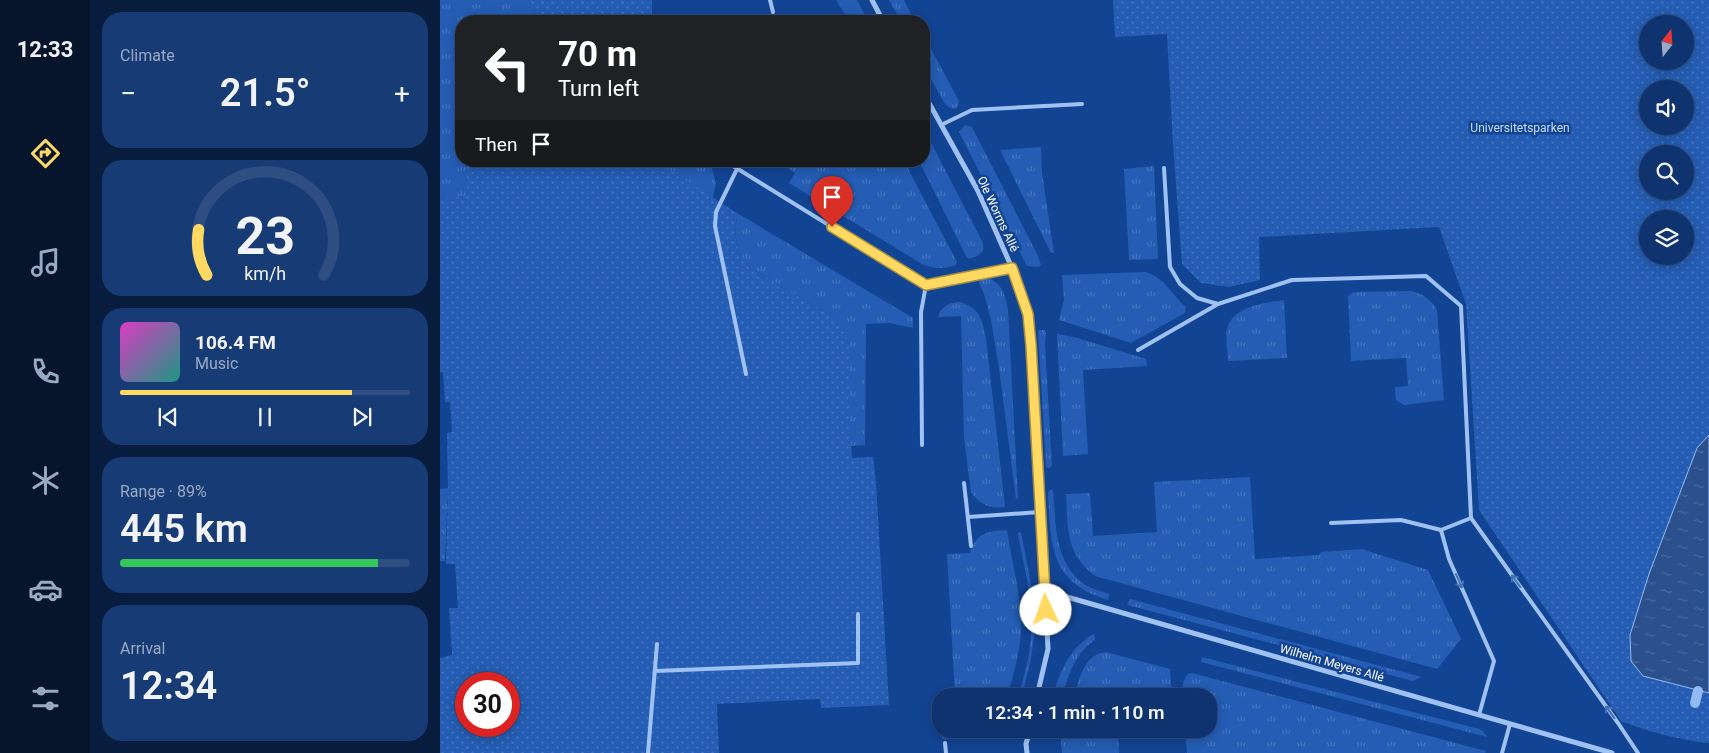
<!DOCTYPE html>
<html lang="en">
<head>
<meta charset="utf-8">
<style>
  body { margin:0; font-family:Roboto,sans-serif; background:#173b74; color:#f1f3f6; height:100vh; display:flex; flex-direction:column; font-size:19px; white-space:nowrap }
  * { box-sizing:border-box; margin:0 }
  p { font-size:16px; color:#9baac3 }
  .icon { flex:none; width:28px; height:28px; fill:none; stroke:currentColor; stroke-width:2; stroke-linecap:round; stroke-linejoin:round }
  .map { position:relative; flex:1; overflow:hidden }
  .panel { display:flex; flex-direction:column; gap:12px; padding:12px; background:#081c3d; width:350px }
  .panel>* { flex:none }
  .guide { position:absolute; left:15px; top:15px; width:475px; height:152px; border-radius:20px; box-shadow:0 2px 12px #0003,0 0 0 1px #2e4e82; background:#202124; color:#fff; overflow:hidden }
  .needle { width:32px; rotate:17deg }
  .buttons { position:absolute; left:1199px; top:15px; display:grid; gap:10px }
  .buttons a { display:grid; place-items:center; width:55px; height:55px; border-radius:50%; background:#0e336f; box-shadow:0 2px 12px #0003,0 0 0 1px #2e4e82; font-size:25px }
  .speed { position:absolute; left:15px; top:672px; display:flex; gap:10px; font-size:25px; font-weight:700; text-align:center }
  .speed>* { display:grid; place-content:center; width:65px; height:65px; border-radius:50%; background:#0e336f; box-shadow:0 2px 12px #0003,0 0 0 1px #2e4e82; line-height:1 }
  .speed .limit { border:8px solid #d22; background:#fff; color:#111 }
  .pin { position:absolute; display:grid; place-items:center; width:42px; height:42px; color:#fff; margin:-51px -21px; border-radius:50% 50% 50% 0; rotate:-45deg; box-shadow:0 0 5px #0007 }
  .pin .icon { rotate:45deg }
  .me { position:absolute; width:55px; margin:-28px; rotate:357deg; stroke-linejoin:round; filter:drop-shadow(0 0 4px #0008) }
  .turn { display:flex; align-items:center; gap:18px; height:105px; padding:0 20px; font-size:22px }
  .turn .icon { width:65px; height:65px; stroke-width:2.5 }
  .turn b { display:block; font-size:35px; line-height:42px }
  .then { display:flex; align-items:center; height:48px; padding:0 20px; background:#0003; gap:10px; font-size:19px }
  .big { font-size:38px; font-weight:600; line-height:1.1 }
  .panel .widget { flex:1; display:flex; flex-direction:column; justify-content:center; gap:8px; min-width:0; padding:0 18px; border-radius:20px; background:#173b74 }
  .panel .dial { align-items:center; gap:0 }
  .dial svg { height:130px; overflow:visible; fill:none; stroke:#2e4e82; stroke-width:7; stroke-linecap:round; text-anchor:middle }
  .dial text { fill:#f1f3f6; stroke:none }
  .song { display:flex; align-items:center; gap:15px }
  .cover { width:60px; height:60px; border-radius:8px; background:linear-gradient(135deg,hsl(310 70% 55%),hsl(170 70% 35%)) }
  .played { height:5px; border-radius:2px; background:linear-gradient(90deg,#ffd962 80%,#2e4e82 80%) }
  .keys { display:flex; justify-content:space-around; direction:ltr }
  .heat { display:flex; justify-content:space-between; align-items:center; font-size:28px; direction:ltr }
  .charge { height:8px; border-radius:4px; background:linear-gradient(90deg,#34c759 89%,#2e4e82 0) }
  .trip { position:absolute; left:492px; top:688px; width:285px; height:50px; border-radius:20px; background:#0e336f; box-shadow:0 2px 12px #0003,0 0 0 1px #2e4e82; font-weight:600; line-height:50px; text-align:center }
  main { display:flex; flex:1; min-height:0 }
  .menu { display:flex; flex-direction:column; width:90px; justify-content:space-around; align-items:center; background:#06142c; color:#9baac3 }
  .menu .icon { width:35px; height:35px }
  .menu .selected { color:#ffd962 }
  .menu b { font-size:22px; color:#f1f3f6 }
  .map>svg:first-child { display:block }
  .grass { fill:url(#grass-tufts) }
  .park { fill:url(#park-dots); fill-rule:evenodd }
  .water { fill:url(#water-ripples); stroke:#92bbf6 }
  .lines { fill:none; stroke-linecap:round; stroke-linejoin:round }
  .stream { stroke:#92bbf6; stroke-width:10 }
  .lane { stroke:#a0c1f3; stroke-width:4 }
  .street { stroke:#a0c1f3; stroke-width:5 }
  .oneway { stroke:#4470b5 }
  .route-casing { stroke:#a68d40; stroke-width:12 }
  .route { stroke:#ffd962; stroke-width:9 }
  .labels { text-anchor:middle; stroke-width:5; stroke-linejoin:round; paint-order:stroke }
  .park-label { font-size:12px; fill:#c8ddfd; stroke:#124494 }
  .street-label { font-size:12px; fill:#fff; stroke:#124494 }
</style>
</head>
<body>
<main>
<nav class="menu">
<b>12:33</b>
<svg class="icon selected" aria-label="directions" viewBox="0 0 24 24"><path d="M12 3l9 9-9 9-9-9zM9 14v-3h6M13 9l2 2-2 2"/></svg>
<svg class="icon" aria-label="music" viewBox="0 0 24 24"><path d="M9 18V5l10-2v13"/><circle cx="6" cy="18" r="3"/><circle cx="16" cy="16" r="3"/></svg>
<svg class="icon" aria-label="phone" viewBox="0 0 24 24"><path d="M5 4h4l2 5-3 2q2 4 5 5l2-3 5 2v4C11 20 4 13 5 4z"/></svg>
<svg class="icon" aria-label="climate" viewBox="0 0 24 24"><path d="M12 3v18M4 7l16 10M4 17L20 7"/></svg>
<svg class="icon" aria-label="car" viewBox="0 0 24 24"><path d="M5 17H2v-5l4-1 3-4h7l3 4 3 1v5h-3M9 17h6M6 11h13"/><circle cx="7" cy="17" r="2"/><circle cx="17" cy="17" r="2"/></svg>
<svg class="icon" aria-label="filters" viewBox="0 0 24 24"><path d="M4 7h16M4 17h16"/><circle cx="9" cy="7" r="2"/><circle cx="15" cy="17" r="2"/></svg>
</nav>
<section class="panel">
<div class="widget"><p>Climate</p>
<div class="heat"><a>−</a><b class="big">21.5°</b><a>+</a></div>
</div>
<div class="widget dial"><svg viewBox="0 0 100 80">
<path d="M14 69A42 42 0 1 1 86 69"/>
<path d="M14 69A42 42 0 0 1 9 41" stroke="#ffd962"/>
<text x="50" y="56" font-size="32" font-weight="700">23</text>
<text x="50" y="72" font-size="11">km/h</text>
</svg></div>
<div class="widget">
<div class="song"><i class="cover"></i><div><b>106.4 FM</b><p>Music</p></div></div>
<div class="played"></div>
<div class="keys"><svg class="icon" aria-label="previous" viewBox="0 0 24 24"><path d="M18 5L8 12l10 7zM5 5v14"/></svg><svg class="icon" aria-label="pause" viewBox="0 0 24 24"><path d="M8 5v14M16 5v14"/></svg><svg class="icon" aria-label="next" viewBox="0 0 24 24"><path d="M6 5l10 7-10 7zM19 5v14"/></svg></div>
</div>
<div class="widget"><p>Range · 89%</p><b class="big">445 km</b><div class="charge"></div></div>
<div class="widget"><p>Arrival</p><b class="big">12:34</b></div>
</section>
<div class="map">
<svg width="1269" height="753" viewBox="0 0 1269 753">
  <defs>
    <pattern id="grass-tufts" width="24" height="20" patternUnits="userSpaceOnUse" patternTransform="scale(1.25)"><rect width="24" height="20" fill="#245db3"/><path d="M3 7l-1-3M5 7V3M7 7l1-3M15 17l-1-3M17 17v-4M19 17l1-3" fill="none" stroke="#4575be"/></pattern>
    <pattern id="park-dots" width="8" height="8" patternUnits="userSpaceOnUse" patternTransform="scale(1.25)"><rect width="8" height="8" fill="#245db3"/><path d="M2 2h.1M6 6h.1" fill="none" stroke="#4575be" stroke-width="1.8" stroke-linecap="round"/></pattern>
    <pattern id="water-ripples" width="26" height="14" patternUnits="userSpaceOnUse" patternTransform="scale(1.25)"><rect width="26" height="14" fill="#2b508c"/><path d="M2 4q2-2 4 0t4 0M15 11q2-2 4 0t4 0" fill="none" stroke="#4b6a9d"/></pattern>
  </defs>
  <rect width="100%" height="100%" fill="#124494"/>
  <path class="grass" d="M0 0H88L99 21H21V161H28L26 175 28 196 38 237 47 254 53 314 64 347 67 366 78 394 89 408 125 427 128 460 124 473 93 484 85 490 81 495 70 501 56 514C56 525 62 533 63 544 64 555 57 566 56 578 54 591 61 603 65 615 86 628 101 635 112 659 110 665 100 676 94 680 82 686 41 684 26 684V690C11 698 10 708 0 720V661L48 656 40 596 33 464 6 255 0 231Z
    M396 0H417L428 21H409Z
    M449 0H464L473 18 468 21H461Z
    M491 49 519 101 518 106C513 111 510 108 505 104L484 67V52Z
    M525 125 532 127 598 256 601 265 599 267 587 266 519 132Z
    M484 129 543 243V251C538 256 534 259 527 258L479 161H484Z
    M601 147 602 173 614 253H611L560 150Z
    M162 161H270L276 184 260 250 395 318 309 267C293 245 295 239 297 213L473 318V328L450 323 426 324 425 445 353 450Z
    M338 161H464L517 262 516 265C504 269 494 269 482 264L349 183 355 173Z
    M714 166 718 259 689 260 684 169Z
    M705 272C724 277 732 295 746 307L745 313 691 343 619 320 624 300 622 275Z
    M549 278C563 285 565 295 568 309L578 498 576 499 559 368 551 320 544 294 539 283 540 279Z
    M972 291C984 295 991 299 997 310L1004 400 964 405 956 400 955 387 968 386 966 358 911 361 908 296 914 292Z
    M844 300 847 358 788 361C788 352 785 339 787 329 793 306 824 303 844 300Z
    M518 302C539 306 542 319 546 338L565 507C550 509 540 505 531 492L524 438 521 316 498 317C501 307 508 303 518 302Z
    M599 330H605L606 333 605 345 611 448 612 465 610 468H607L606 465 598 331Z
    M617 334 634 337 706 359 707 366 643 370 648 454 623 456Z
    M810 477 815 559 879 555 881 552 922 549 988 570 1021 639 997 669 655 576C625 553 628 528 626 494L650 493 653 536 717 532 714 482Z
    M8 488 5 561H0V489Z
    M612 489 613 491C616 524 614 562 644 584 651 589 661 591 669 594L668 600C609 582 611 545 608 492Z
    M567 530C572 562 581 595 581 627 581 650 573 674 568 696H515L507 554 530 553C537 533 546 531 567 530Z
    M581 532 591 584 595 629 591 659 582 696H579C584 675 591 653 591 631 593 599 584 567 578 535V533Z
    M690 599 982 677 973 681 688 605 687 604Z
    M654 634 655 640C635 653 629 674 622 696H613C620 671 630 647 654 634Z
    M666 652 730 669 732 696H634C640 678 644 654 666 652Z
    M762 657 1039 729 1043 731 1047 737 761 662Z
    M752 673 1046 751 1045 753H747L745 729H769V696H743C742 687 742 681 748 674Z
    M517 729H560L559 737 502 739 501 732 517 731Z
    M625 729H678L679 753H622L621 740Z"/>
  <path class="park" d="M88 0H212V21H99Z
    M673 0H1269V743C1238 740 1210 732 1181 721L1039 510 1026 304 999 227 819 237 820 280 789 287 761 283 742 264 733 145 727 34 675 37ZM1208 24H1245V61H1208ZM1208 89H1245V126H1208ZM1208 154H1245V191H1208ZM1208 219H1245V256H1208Z
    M28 161H216L297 213C295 239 293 245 309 267L395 318 409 341 410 421 412 458 433 457 436 483 449 705 381 708 380 699 277 704 279 753H0V658L12 655 9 608H18L15 564H6V561L8 488 7 433 12 432 10 402H5L3 372H0V199L28 196 26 175ZM26 684H69V726H26Z"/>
  <path class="water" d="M1269 435V693L1203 676 1191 661 1190 635 1209 574 1257 448Z"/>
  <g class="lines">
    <path class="stream" d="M1255 703 1258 691"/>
    <path class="lane" d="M330 0 333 12
      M501 125 532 110 642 104
      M285 161 486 285 572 268
      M724 168 730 267 740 284 757 298 778 304
      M297 169 276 212 275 226 306 374
      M698 350 778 304 852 280 986 276 1021 306 1031 518
      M482 445 481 312 486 285
      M524 483 531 546
      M528 517 600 512
      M891 523 961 520 1001 530
      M215 671 418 663V614
      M1039 715 1054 661 1009 559 1001 530 1031 518 1178 723 1198 753
      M505 743 506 753
      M208 753 217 644
      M1062 753 1070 724"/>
    <path class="street" d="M432 0 443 21
      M484 94 538 191 572 268 587 314 596 415 608 649 597 696
      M606 591 1172 753
      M587 753 586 744 590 729"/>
  </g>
  <defs><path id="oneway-shaft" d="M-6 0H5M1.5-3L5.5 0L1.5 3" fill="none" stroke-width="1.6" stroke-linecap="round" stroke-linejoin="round" transform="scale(1.25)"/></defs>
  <g class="oneway">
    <use href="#oneway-shaft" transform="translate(1019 581) rotate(66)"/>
    <use href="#oneway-shaft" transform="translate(1076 581) rotate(-126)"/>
    <use href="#oneway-shaft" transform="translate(1170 712) rotate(-126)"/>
  </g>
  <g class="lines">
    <g class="route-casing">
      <path id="route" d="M392 227 486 285 572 268 588 314 591 345 606 610"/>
    </g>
    <use href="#route" class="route"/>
  </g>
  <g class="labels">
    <g class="park-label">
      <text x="1080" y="132">Universitetsparken</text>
    </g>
    <g class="street-label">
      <text transform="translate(558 214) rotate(65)" y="4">Ole Worms Allé</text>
      <text transform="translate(892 663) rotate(16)" y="4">Wilhelm Meyers Allé</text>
    </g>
  </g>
</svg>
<div class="buttons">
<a><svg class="needle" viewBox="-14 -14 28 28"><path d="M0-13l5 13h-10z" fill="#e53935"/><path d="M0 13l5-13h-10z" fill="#9baac3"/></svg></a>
<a><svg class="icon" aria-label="sound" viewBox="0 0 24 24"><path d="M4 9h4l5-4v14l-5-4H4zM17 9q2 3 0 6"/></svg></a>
<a><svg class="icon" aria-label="search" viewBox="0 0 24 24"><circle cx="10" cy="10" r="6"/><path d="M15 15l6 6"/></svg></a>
<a><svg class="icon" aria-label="layers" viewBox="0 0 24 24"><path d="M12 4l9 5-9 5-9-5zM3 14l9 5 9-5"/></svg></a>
</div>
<div class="speed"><div class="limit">30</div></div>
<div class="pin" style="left:392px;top:227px;background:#d93025"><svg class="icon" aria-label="arrive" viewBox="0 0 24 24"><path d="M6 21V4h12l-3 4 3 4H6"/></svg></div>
<svg class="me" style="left:606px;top:610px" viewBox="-20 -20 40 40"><circle r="19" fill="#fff"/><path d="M0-13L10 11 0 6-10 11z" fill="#ffd962"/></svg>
<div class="trip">12:34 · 1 min · 110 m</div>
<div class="guide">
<div class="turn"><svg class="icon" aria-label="left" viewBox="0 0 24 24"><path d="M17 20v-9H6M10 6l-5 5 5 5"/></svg><div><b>70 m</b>Turn left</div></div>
<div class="then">Then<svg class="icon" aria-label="arrive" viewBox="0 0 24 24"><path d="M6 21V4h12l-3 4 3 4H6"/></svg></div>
</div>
</div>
</main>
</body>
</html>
